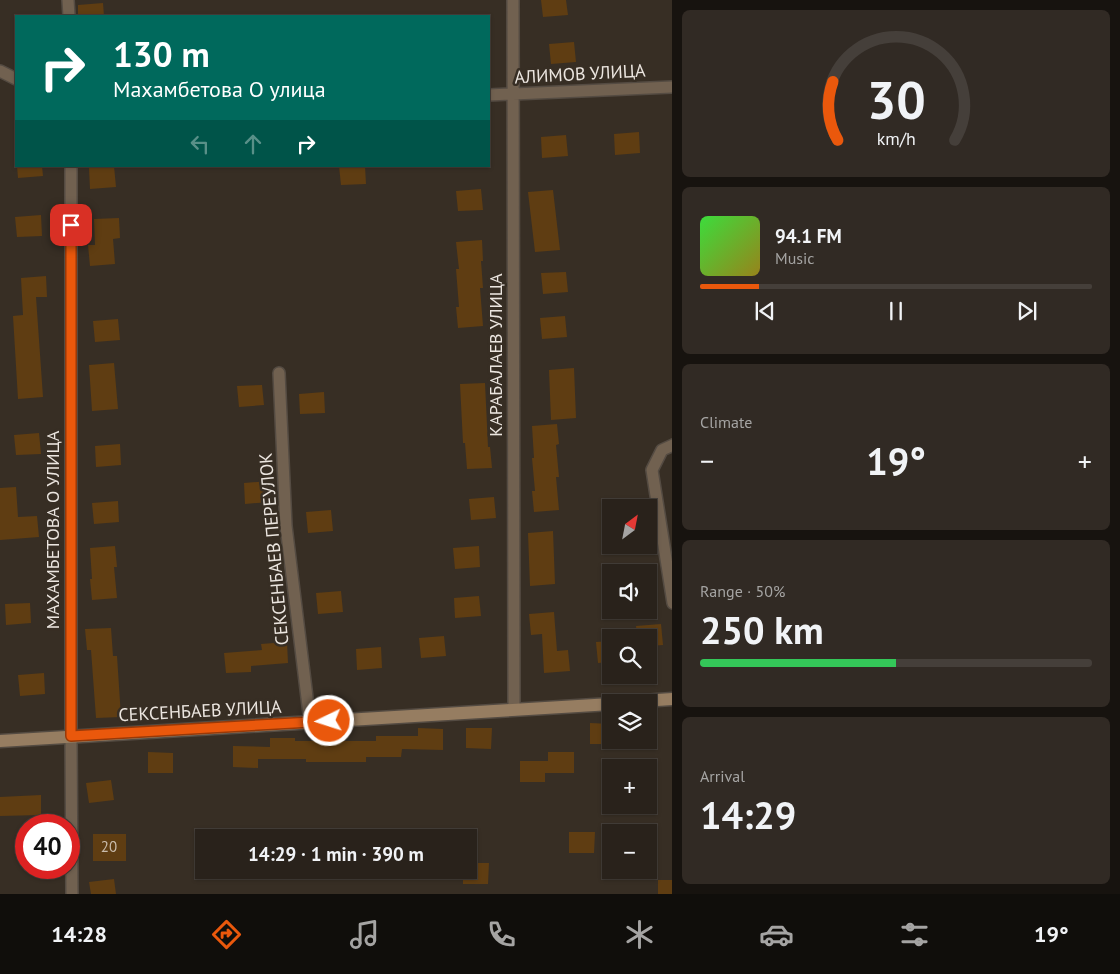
<!DOCTYPE html>
<html lang="en">
<head>
<meta charset="utf-8">
<style>
  body { margin:0; font-family:"PT Sans",sans-serif; background:#312a24; color:#f1f3f6; height:100vh; display:flex; flex-direction:column; font-size:19px; white-space:nowrap }
  * { box-sizing:border-box; margin:0 }
  p { font-size:16px; color:#a5a4a3 }
  .icon { flex:none; width:28px; height:28px; fill:none; stroke:currentColor; stroke-width:2; stroke-linecap:round; stroke-linejoin:round }
  .map { position:relative; flex:1; overflow:hidden }
  .panel { display:flex; flex-direction:column; gap:10px; padding:10px; background:#17130f; width:448px }
  .panel>* { flex:none }
  .guide { position:absolute; left:15px; top:15px; width:475px; height:152px; border-radius:0px; box-shadow:0 1px 4px #0004,0 0 0 1px #453f3a; background:#00695c; color:#fff; overflow:hidden }
  .needle { width:32px; rotate:32deg }
  .controls { position:absolute; left:602px; top:499px; display:grid; gap:10px }
  .controls a { display:grid; place-items:center; width:55px; height:55px; border-radius:0px; background:#29221b; box-shadow:0 1px 4px #0004,0 0 0 1px #453f3a; font-size:25px }
  .speed { position:absolute; left:15px; top:814px; display:flex; gap:10px; font-size:25px; font-weight:700; text-align:center }
  .speed>* { display:grid; place-content:center; width:65px; height:65px; border-radius:50%; background:#29221b; box-shadow:0 1px 4px #0004,0 0 0 1px #453f3a; line-height:1 }
  .speed .limit { border:8px solid #d22; background:#fff; color:#111 }
  .pin { position:absolute; display:grid; place-items:center; width:42px; height:42px; color:#fff; margin:-21px; border-radius:10px; box-shadow:0 2px 8px #0006 }
  .me { position:absolute; width:55px; margin:-28px; rotate:266deg; stroke-linejoin:round; filter:drop-shadow(0 0 4px #0008) }
  .turn { display:flex; align-items:center; gap:18px; height:105px; padding:0 15px; font-size:22px }
  .turn .icon { width:65px; height:65px; stroke-width:2.5 }
  .turn b { display:block; font-size:35px; line-height:42px }
  .lanes { display:flex; align-items:center; height:48px; padding:0 15px; background:#0003; justify-content:center; gap:25px; direction:ltr }
  .lanes .off { opacity:.35 }
  .big { font-size:38px; font-weight:800; line-height:1.1 }
  .panel .widget { flex:1; display:flex; flex-direction:column; justify-content:center; gap:8px; min-width:0; padding:0 18px; border-radius:8px; background:#312a24 }
  .panel .dial { align-items:center; gap:0 }
  .dial svg { height:130px; overflow:visible; fill:none; stroke:#453f3a; stroke-width:7; stroke-linecap:round; text-anchor:middle }
  .dial text { fill:#f1f3f6; stroke:none }
  .song { display:flex; align-items:center; gap:15px }
  .cover { width:60px; height:60px; border-radius:8px; background:linear-gradient(135deg,hsl(120 70% 55%),hsl(50 70% 35%)) }
  .played { height:5px; border-radius:2px; background:linear-gradient(90deg,#ea580c 15%,#453f3a 15%) }
  .keys { display:flex; justify-content:space-around; direction:ltr }
  .heat { display:flex; justify-content:space-between; align-items:center; font-size:28px; direction:ltr }
  .charge { height:8px; border-radius:4px; background:linear-gradient(90deg,#34c759 50%,#453f3a 0) }
  .trip { position:absolute; left:195px; top:829px; width:282px; height:50px; border-radius:0px; background:#29221b; box-shadow:0 1px 4px #0004,0 0 0 1px #453f3a; font-weight:800; line-height:50px; text-align:center }
  .tabs { display:flex; height:80px; justify-content:space-around; align-items:center; background:#100e0b; color:#a5a4a3 }
  .tabs .icon { width:35px; height:35px }
  .tabs .active { color:#ea580c }
  .tabs b { font-size:22px; color:#f1f3f6 }
  main { display:flex; flex:1; min-height:0 }
  .map>svg:first-child { display:block }
  .building { fill:#5f3d12 }
  .lines { fill:none; stroke-linecap:round; stroke-linejoin:round }
  .street-casing { stroke:#544b42; stroke-width:14 }
  .secondary-casing { stroke:#544b42; stroke-width:15 }
  .street { stroke:#716150; stroke-width:11 }
  .secondary { stroke:#967d61; stroke-width:12 }
  .route-casing { stroke:#983908; stroke-width:12 }
  .route { stroke:#ea580c; stroke-width:9 }
  .labels { text-anchor:middle; stroke-width:5; stroke-linejoin:round; paint-order:stroke }
  .number-label { font-size:15px; fill:#c9bcac }
  .street-label { font-size:18px; fill:#ece6e0; stroke:#372e24 }
</style>
</head>
<body>
<main>
<div class="map">
<svg width="673" height="894" viewBox="0 0 673 894">
  <rect width="100%" height="100%" fill="#372e24"/>
  <path class="building" d="M541 0H566L568 15 543 17Z
    M103 3 104 16H78V5Z
    M574 42 576 62 551 64 549 44Z
    M639 132 640 153 615 155 614 134Z
    M566 135 568 156 542 158 541 137Z
    M17 166H42L43 176 18 178Z
    M114 166 116 187 90 189 89 168Z
    M339 166H365L366 184 341 185Z
    M481 189 483 210 458 211 456 191Z
    M553 190 560 250 535 252 528 192Z
    M41 215 42 236 17 237 15 217Z
    M119 218 120 238 113 239 115 264 90 266 88 245H95L94 219Z
    M482 240 483 261H481L483 288H480L483 326 458 328 456 307H459L456 269H459L456 242Z
    M566 272 568 292 543 294 541 273Z
    M46 276 47 297H36L43 397 18 399 13 316 23 315 21 278Z
    M565 316 567 337 542 339 540 318Z
    M118 319 120 340 95 342 93 321Z
    M114 363 118 409 92 411 89 365Z
    M574 368 576 418 551 420 549 370Z
    M485 383 488 447H490L492 468 467 469 465 443H463L460 384Z
    M262 385 264 405 239 407 237 386Z
    M324 392 325 413 300 414 299 394Z
    M557 424 559 444 556 445 559 477H556L559 510 534 512 532 491H535L532 458H534L532 426Z
    M39 433 41 454 16 455 14 435Z
    M120 444 121 465 96 467 95 446Z
    M269 481 270 502 245 504 244 483Z
    M16 487 18 517 37 516 39 537 0 540V488Z
    M494 497 496 518 471 520 469 499Z
    M118 501 119 522 94 524 92 503Z
    M331 510 333 531 308 533 306 512Z
    M553 531 555 584 530 586 528 533Z
    M115 546 117 567H114L117 598 92 600 90 579H92L90 548Z
    M479 546 480 567 455 569 453 548Z
    M341 591 343 612 318 614 316 593Z
    M479 596 481 616 455 618 454 598Z
    M30 603 31 623 6 625 5 604Z
    M554 612 557 651 568 650 570 671 544 673 542 634 531 635 529 614Z
    M661 624 663 645 649 646V638H637L636 626Z
    M111 628 113 656H117L121 717 96 718 91 650H87L85 629Z
    M444 636 446 656 421 658 419 638Z
    M611 641V662L598 663 596 642Z
    M287 642 288 663 251 666V672L226 673 224 653 262 650 261 644Z
    M381 647 382 668 357 670 356 649Z
    M44 673 45 694 20 696 18 675Z
    M590 723 611 724V744H590Z
    M418 728 443 729V750L402 749 401 757H366V762H306V759H258V768L233 767V746L270 747V738H295V741H376V736H418Z
    M466 728H492L491 749 466 748Z
    M148 752 173 753V773H148Z
    M548 752H574V773H545V782H520V761H548Z
    M111 780 114 800 89 803 86 783Z
    M41 795V815L0 816V797Z
    M569 832H595L594 853H569Z
    M93 834H126V861H93Z
    M469 863H489L488 884H463V870H469Z
    M114 879 116 894H91L89 882Z
    M658 880H673V894H658Z"/>
  <g class="lines">
    <g class="street-casing">
      <path id="street" d="M68 0 69 16
        M513 0 514 710
        M0 71 16 79
        M489 95 673 87
        M71 166V736L72 894
        M279 373 286 526 310 722
        M673 445 662 450 652 470 673 603"/>
    </g>
    <g class="secondary-casing">
      <path id="secondary" d="M628 702 673 699
        M0 741 611 704"/>
    </g>
    <use href="#street" class="street"/>
    <use href="#secondary" class="secondary"/>
  </g>
  <g class="lines">
    <g class="route-casing">
      <path id="route" d="M71 225V736L329 721"/>
    </g>
    <use href="#route" class="route"/>
  </g>
  <g class="labels">
    <g class="number-label">
      <text x="109" y="852">20</text>
    </g>
    <g class="street-label">
      <text transform="translate(580 74) rotate(-3)" y="6">АЛИМОВ УЛИЦА</text>
      <text transform="translate(496 355) rotate(-90)" y="6">КАРАБАЛАЕВ УЛИЦА</text>
      <text transform="translate(53 530) rotate(-90)" y="6">МАХАМБЕТОВА О УЛИЦА</text>
      <text transform="translate(274 549) rotate(-95)" y="6">СЕКСЕНБАЕВ ПЕРЕУЛОК</text>
      <text transform="translate(200 711) rotate(-3)" y="6">СЕКСЕНБАЕВ УЛИЦА</text>
    </g>
  </g>
</svg>
<div class="controls">
<a><svg class="needle" viewBox="-14 -14 28 28"><path d="M0-13l5 13h-10z" fill="#e53935"/><path d="M0 13l5-13h-10z" fill="#a5a4a3"/></svg></a>
<a><svg class="icon" aria-label="sound" viewBox="0 0 24 24"><path d="M4 9h4l5-4v14l-5-4H4zM17 9q2 3 0 6"/></svg></a>
<a><svg class="icon" aria-label="search" viewBox="0 0 24 24"><circle cx="10" cy="10" r="6"/><path d="M15 15l6 6"/></svg></a>
<a><svg class="icon" aria-label="layers" viewBox="0 0 24 24"><path d="M12 4l9 5-9 5-9-5zM3 14l9 5 9-5"/></svg></a>
<a>+</a>
<a>−</a>
</div>
<div class="speed"><div class="limit">40</div></div>
<div class="pin" style="left:71px;top:225px;background:#d93025"><svg class="icon" aria-label="arrive" viewBox="0 0 24 24"><path d="M6 21V4h12l-3 4 3 4H6"/></svg></div>
<svg class="me" style="left:329px;top:721px" viewBox="-20 -20 40 40"><circle r="17" fill="#ea580c" stroke="#fff" stroke-width="3"/><path d="M0-11L8 9 0 5-8 9z" fill="#fff"/></svg>
<div class="trip">14:29 · 1 min · 390 m</div>
<div class="guide">
<div class="turn"><svg class="icon" aria-label="right" viewBox="0 0 24 24"><path d="M7 20v-9h11M14 6l5 5-5 5"/></svg><div><b>130 m</b>Махамбетова О улица</div></div>
<div class="lanes"><svg class="icon off" aria-label="left" viewBox="0 0 24 24"><path d="M17 20v-9H6M10 6l-5 5 5 5"/></svg><svg class="icon off" aria-label="ahead" viewBox="0 0 24 24"><path d="M12 20V5M6 11l6-6 6 6"/></svg><svg class="icon" aria-label="right" viewBox="0 0 24 24"><path d="M7 20v-9h11M14 6l5 5-5 5"/></svg></div>
</div>
</div>
<section class="panel">
<div class="widget dial"><svg viewBox="0 0 100 80">
<path d="M14 69A42 42 0 1 1 86 69"/>
<path d="M14 69A42 42 0 0 1 11 33" stroke="#ea580c"/>
<text x="50" y="56" font-size="32" font-weight="700">30</text>
<text x="50" y="72" font-size="11">km/h</text>
</svg></div>
<div class="widget">
<div class="song"><i class="cover"></i><div><b>94.1 FM</b><p>Music</p></div></div>
<div class="played"></div>
<div class="keys"><svg class="icon" aria-label="previous" viewBox="0 0 24 24"><path d="M18 5L8 12l10 7zM5 5v14"/></svg><svg class="icon" aria-label="pause" viewBox="0 0 24 24"><path d="M8 5v14M16 5v14"/></svg><svg class="icon" aria-label="next" viewBox="0 0 24 24"><path d="M6 5l10 7-10 7zM19 5v14"/></svg></div>
</div>
<div class="widget"><p>Climate</p>
<div class="heat"><a>−</a><b class="big">19°</b><a>+</a></div>
</div>
<div class="widget"><p>Range · 50%</p><b class="big">250 km</b><div class="charge"></div></div>
<div class="widget"><p>Arrival</p><b class="big">14:29</b></div>
</section>
</main>
<nav class="tabs">
<b>14:28</b>
<svg class="icon active" aria-label="directions" viewBox="0 0 24 24"><path d="M12 3l9 9-9 9-9-9zM9 14v-3h6M13 9l2 2-2 2"/></svg>
<svg class="icon" aria-label="music" viewBox="0 0 24 24"><path d="M9 18V5l10-2v13"/><circle cx="6" cy="18" r="3"/><circle cx="16" cy="16" r="3"/></svg>
<svg class="icon" aria-label="phone" viewBox="0 0 24 24"><path d="M5 4h4l2 5-3 2q2 4 5 5l2-3 5 2v4C11 20 4 13 5 4z"/></svg>
<svg class="icon" aria-label="climate" viewBox="0 0 24 24"><path d="M12 3v18M4 7l16 10M4 17L20 7"/></svg>
<svg class="icon" aria-label="car" viewBox="0 0 24 24"><path d="M5 17H2v-5l4-1 3-4h7l3 4 3 1v5h-3M9 17h6M6 11h13"/><circle cx="7" cy="17" r="2"/><circle cx="17" cy="17" r="2"/></svg>
<svg class="icon" aria-label="filters" viewBox="0 0 24 24"><path d="M4 7h16M4 17h16"/><circle cx="9" cy="7" r="2"/><circle cx="15" cy="17" r="2"/></svg>
<b>19°</b>
</nav>
</body>
</html>
